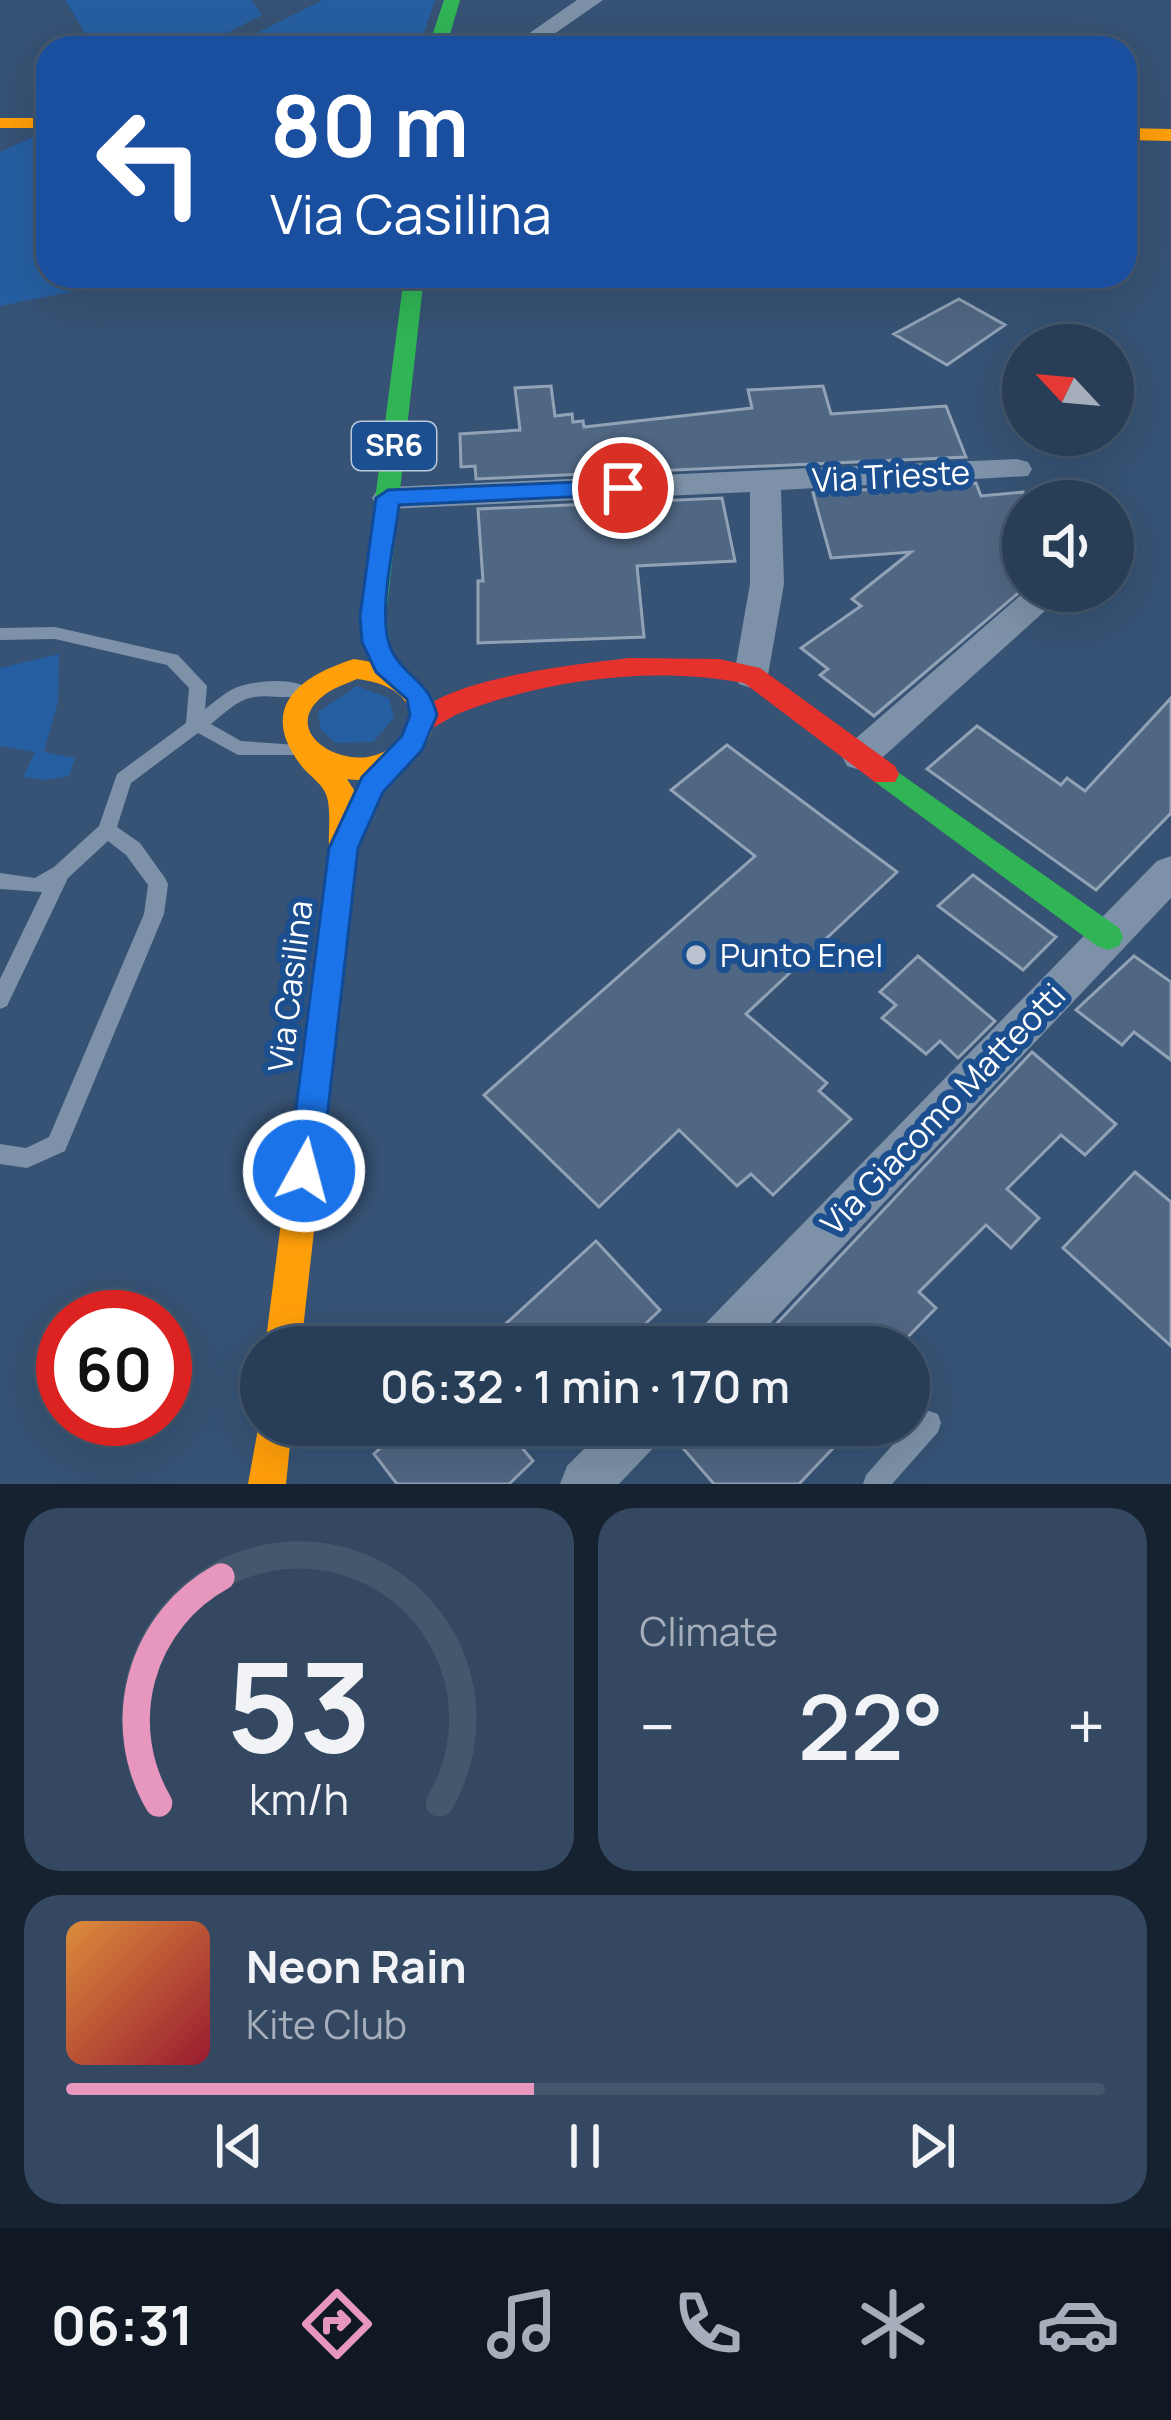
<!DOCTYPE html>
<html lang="en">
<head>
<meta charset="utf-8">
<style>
  body { margin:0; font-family:Manrope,sans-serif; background:#344961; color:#f1f3f6; height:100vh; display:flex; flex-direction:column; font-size:45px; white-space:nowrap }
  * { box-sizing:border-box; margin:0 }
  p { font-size:39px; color:#a5aeba }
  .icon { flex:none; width:66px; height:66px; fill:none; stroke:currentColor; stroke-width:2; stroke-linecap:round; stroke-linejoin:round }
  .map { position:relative; height:1484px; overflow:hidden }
  .side { display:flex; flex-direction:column; gap:24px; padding:24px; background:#162230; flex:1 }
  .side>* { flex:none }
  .hud { position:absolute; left:36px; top:36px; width:1101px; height:252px; border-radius:36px; box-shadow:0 12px 48px #0002,0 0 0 3px #44576d; background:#1a4fa0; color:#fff; overflow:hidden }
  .needle { width:78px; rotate:296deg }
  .tools { position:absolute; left:1002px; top:324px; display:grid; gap:24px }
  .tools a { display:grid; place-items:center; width:132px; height:132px; border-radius:50%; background:#283e57; box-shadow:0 12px 48px #0002,0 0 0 3px #44576d; font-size:60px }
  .speed { position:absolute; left:36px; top:1290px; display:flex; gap:24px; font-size:60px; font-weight:700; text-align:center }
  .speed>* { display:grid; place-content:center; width:156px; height:156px; border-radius:50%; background:#283e57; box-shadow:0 12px 48px #0002,0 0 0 3px #44576d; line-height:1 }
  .speed .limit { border:18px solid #d22; background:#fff; color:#111 }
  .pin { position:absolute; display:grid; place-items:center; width:102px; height:102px; color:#fff; margin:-51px; border:6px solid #fff; border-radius:50%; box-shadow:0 3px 12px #0007 }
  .me { position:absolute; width:132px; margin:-66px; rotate:7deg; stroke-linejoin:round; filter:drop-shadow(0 0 9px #0008) }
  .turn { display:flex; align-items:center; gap:42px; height:252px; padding:0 36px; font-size:54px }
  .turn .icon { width:156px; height:156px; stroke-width:2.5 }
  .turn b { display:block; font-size:84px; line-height:102px }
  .big { font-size:90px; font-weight:600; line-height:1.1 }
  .side .tile { flex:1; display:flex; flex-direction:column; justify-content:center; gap:18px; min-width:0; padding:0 42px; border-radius:36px; background:#344961 }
  .side .dial { align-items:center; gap:0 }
  .dial svg { height:312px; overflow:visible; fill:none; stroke:#44576d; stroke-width:7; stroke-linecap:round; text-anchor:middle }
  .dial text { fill:#f1f3f6; stroke:none }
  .song { display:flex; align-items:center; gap:36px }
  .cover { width:144px; height:144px; border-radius:18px; background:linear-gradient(135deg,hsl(30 70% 55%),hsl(350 70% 35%)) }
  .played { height:12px; border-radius:6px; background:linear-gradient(90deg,#e797bd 45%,#44576d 45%) }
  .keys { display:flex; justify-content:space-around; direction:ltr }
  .heat { display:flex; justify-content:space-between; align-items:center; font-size:66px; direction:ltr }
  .side .tiles { flex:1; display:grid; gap:24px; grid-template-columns:1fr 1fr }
  .tile:last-child { grid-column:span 2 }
  .trip { position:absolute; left:240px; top:1326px; width:690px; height:120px; border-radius:60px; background:#283e57; box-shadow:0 12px 48px #0002,0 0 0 3px #44576d; font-weight:600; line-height:120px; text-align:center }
  .tab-bar { display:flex; height:192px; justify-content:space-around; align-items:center; background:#101923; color:#a5aeba }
  .tab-bar .icon { width:84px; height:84px }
  .tab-bar .active { color:#e797bd }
  .tab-bar b { font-size:54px; color:#f1f3f6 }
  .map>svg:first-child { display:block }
  .green { fill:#265fa1 }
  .building { fill:#506783; stroke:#92a2b6; stroke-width:3 }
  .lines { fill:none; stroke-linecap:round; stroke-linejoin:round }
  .lane { fill:#7d92a8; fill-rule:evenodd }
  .street { fill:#7d92a8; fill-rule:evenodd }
  .fast { fill:#30b455; fill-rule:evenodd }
  .slow { fill:#ff9f0a; fill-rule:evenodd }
  .jam { fill:#e5322d; fill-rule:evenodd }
  .route { fill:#1a73e8; stroke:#114b97; stroke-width:3 }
  .poi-dot { fill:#b9c2ce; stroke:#1b4f8f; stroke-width:4.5 }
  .labels { text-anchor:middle; stroke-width:12; stroke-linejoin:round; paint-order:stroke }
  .shield { fill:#1b4f8f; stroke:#bbcadd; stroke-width:3 }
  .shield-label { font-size:30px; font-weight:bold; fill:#fff }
  .street-label { font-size:33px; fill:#fff; stroke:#1b4f8f }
  .poi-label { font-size:33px; fill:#fff; stroke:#1b4f8f; text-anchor:start }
</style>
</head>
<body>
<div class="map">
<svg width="1171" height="1484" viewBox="0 0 1171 1484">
  <rect width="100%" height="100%" fill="#365274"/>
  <path class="green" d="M65 0H251L262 15 198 48H94Z
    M323 0H435L419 48H227Z
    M48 130V276H277L276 280H130L0 306V152Z
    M59 654 58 702 44 752 75 758 69 776 47 780 23 777 35 752 0 746V668Z
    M357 686 389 698 394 718 373 742 336 743 321 730 318 712Z"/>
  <path class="building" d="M959 299 1005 325 947 365 894 334Z
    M551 386 555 416 572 414 573 422 583 421 584 427 752 408 748 390 823 386 831 414 946 406 966 457 476 479 475 466 461 467 460 434 520 430 515 388Z
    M976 483 981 496 1023 492V589L874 716 820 675 828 669 801 648 861 606 852 599 911 552 831 558 813 493Z
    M722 498 735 561 637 566 644 637 478 643V581H483L478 509Z
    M1171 698V813L1096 890 927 769 977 726 1061 785 1067 778 1085 791Z
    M727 745 897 872 746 1014 827 1083 819 1091 851 1119 773 1195 751 1174 737 1186 679 1130 599 1207 484 1095 755 856 671 790Z
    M973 875 1056 937 1023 970 938 906Z
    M918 956 995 1021 958 1058 940 1041 926 1054 882 1018 896 1005 880 992Z
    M1134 956 1171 982V1060L1134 1032 1122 1045 1076 1010Z
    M1032 1052 1116 1124 1085 1155 1061 1135 1007 1189 1039 1218 1011 1248 986 1225 919 1292 936 1308 898 1347H774L764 1337Z
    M1135 1172 1171 1202V1346L1063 1248Z
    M596 1241 660 1310 621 1347H515L500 1329Z
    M406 1425H503L533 1461 509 1484H397L374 1454Z
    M670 1425H855L799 1484H714L668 1431Z"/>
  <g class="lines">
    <path class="lane" d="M55 627 178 655 207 686 205 709C213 703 222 695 231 690 251 680 294 676 311 690 294 705 265 690 244 700 232 705 221 716 211 724L241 741 298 745 301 750 298 755H238L198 733 131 783 117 827 140 843 165 878 168 884 164 914 65 1151 27 1168 0 1164V1144L26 1148 49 1137 144 914 148 885 126 855 108 841 68 878 7 1006 0 1009V979L42 892 0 889V873L35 878 54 867 99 826 117 774 186 723 189 688 167 665 55 639 0 640V628Z
      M929 1411 938 1414 941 1423 938 1432 892 1484H863L866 1475 920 1414Z"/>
    <path class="street" d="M577 0H603L534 48H508Z
      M1017 459 1028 462 1032 469 1028 476 781 490 784 584 768 675 763 684 751 688 739 684 734 675 750 584V492L388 509 377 506 372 498 377 490 388 487Z
      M1037 591 1051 602 1046 610 873 766 860 770 847 766 842 756 847 746 1022 594Z
      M1171 856V898L748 1347H692L699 1330 1157 861Z
      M608 1425H666L659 1442 619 1484H560L567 1466Z"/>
    <path class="fast" d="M444 0H460L446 48H428Z
      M404 276H424L386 616 391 650 409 675 396 685C367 675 364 642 360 616Z
      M885 763 1119 928 1123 937 1119 946 1108 950 1097 946 875 782 871 774 875 766Z"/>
    <path class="slow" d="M0 118H48V128H0Z
      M1125 128 1171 129V141L1125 140Z
      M354 659C496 678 422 792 347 779L354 790 357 848 301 1347H265L329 848C328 833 332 806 325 792 320 782 307 774 300 764 258 708 299 676 354 659ZM357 679C378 682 401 688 410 710 397 800 263 743 323 696 332 688 346 684 357 679Z
      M261 1412V1425H292L286 1484H248Z"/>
    <path class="jam" d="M630 658 719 659 760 668 895 766 899 774 895 782H875L744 683C654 666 550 679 465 711 450 716 438 727 423 732L410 722C437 678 580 664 630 658Z"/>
  </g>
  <path class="route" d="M623 480 635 488 632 494 399 505C395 543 374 623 394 655 410 681 428 680 437 715L422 750 383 792 358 848 321 1171 316 1182 304 1187 293 1182 288 1171 329 848 362 777 402 736 410 715 407 699 376 672 362 642 360 616 376 498 388 490Z"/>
  <circle class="poi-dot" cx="696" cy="955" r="12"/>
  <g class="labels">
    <rect class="shield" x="352" y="422" width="84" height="48" rx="9"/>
    <g class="shield-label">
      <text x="394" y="456">SR6</text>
    </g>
    <g class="street-label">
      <text transform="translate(891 476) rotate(-3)" y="12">Via Trieste</text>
      <text transform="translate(290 986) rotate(-83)" y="12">Via Casilina</text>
      <text transform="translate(943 1109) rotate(-46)" y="12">Via Giacomo Matteotti</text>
    </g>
    <g class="poi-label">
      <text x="720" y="967">Punto Enel</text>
    </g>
  </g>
</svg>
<div class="tools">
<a><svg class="needle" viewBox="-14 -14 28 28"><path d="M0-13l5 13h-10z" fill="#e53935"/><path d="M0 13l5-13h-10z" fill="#a5aeba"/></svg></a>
<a><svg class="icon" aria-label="sound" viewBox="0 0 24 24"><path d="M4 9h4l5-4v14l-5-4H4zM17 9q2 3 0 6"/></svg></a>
</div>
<div class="speed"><div class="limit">60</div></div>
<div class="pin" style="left:623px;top:488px;background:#d93025"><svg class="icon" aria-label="arrive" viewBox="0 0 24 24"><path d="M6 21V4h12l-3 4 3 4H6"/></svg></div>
<svg class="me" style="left:304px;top:1171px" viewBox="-20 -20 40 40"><circle r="17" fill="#1a73e8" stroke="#fff" stroke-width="3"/><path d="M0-11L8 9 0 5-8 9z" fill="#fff"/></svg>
<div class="trip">06:32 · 1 min · 170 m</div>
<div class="hud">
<div class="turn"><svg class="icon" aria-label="left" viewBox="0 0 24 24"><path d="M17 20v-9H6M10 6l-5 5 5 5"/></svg><div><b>80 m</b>Via Casilina</div></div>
</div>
</div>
<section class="side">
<div class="tiles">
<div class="tile dial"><svg viewBox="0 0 100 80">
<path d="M14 69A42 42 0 1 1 86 69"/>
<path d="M14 69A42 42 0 0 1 30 11" stroke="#e797bd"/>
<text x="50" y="56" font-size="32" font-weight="700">53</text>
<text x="50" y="72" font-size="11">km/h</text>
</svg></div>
<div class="tile"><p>Climate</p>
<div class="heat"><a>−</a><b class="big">22°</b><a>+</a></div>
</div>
<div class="tile">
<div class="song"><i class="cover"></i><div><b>Neon Rain</b><p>Kite Club</p></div></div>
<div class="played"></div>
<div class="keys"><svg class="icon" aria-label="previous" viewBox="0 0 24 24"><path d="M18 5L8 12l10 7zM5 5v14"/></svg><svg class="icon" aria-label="pause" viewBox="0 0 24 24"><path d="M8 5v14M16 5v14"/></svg><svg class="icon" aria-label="next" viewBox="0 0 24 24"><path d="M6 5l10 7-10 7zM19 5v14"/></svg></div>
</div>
</div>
</section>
<nav class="tab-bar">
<b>06:31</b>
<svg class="icon active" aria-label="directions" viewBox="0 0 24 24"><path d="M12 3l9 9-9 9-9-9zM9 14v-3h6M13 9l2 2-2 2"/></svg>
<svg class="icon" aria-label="music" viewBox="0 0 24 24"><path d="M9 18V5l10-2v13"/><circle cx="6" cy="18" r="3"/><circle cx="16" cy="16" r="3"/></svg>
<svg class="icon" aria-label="phone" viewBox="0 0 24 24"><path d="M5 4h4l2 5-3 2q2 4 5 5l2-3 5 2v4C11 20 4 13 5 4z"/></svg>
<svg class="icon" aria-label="climate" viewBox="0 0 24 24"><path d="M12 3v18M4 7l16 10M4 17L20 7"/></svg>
<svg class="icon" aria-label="car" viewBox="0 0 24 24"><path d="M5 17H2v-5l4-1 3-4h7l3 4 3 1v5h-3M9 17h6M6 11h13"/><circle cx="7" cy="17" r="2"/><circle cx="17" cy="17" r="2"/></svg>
</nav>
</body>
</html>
